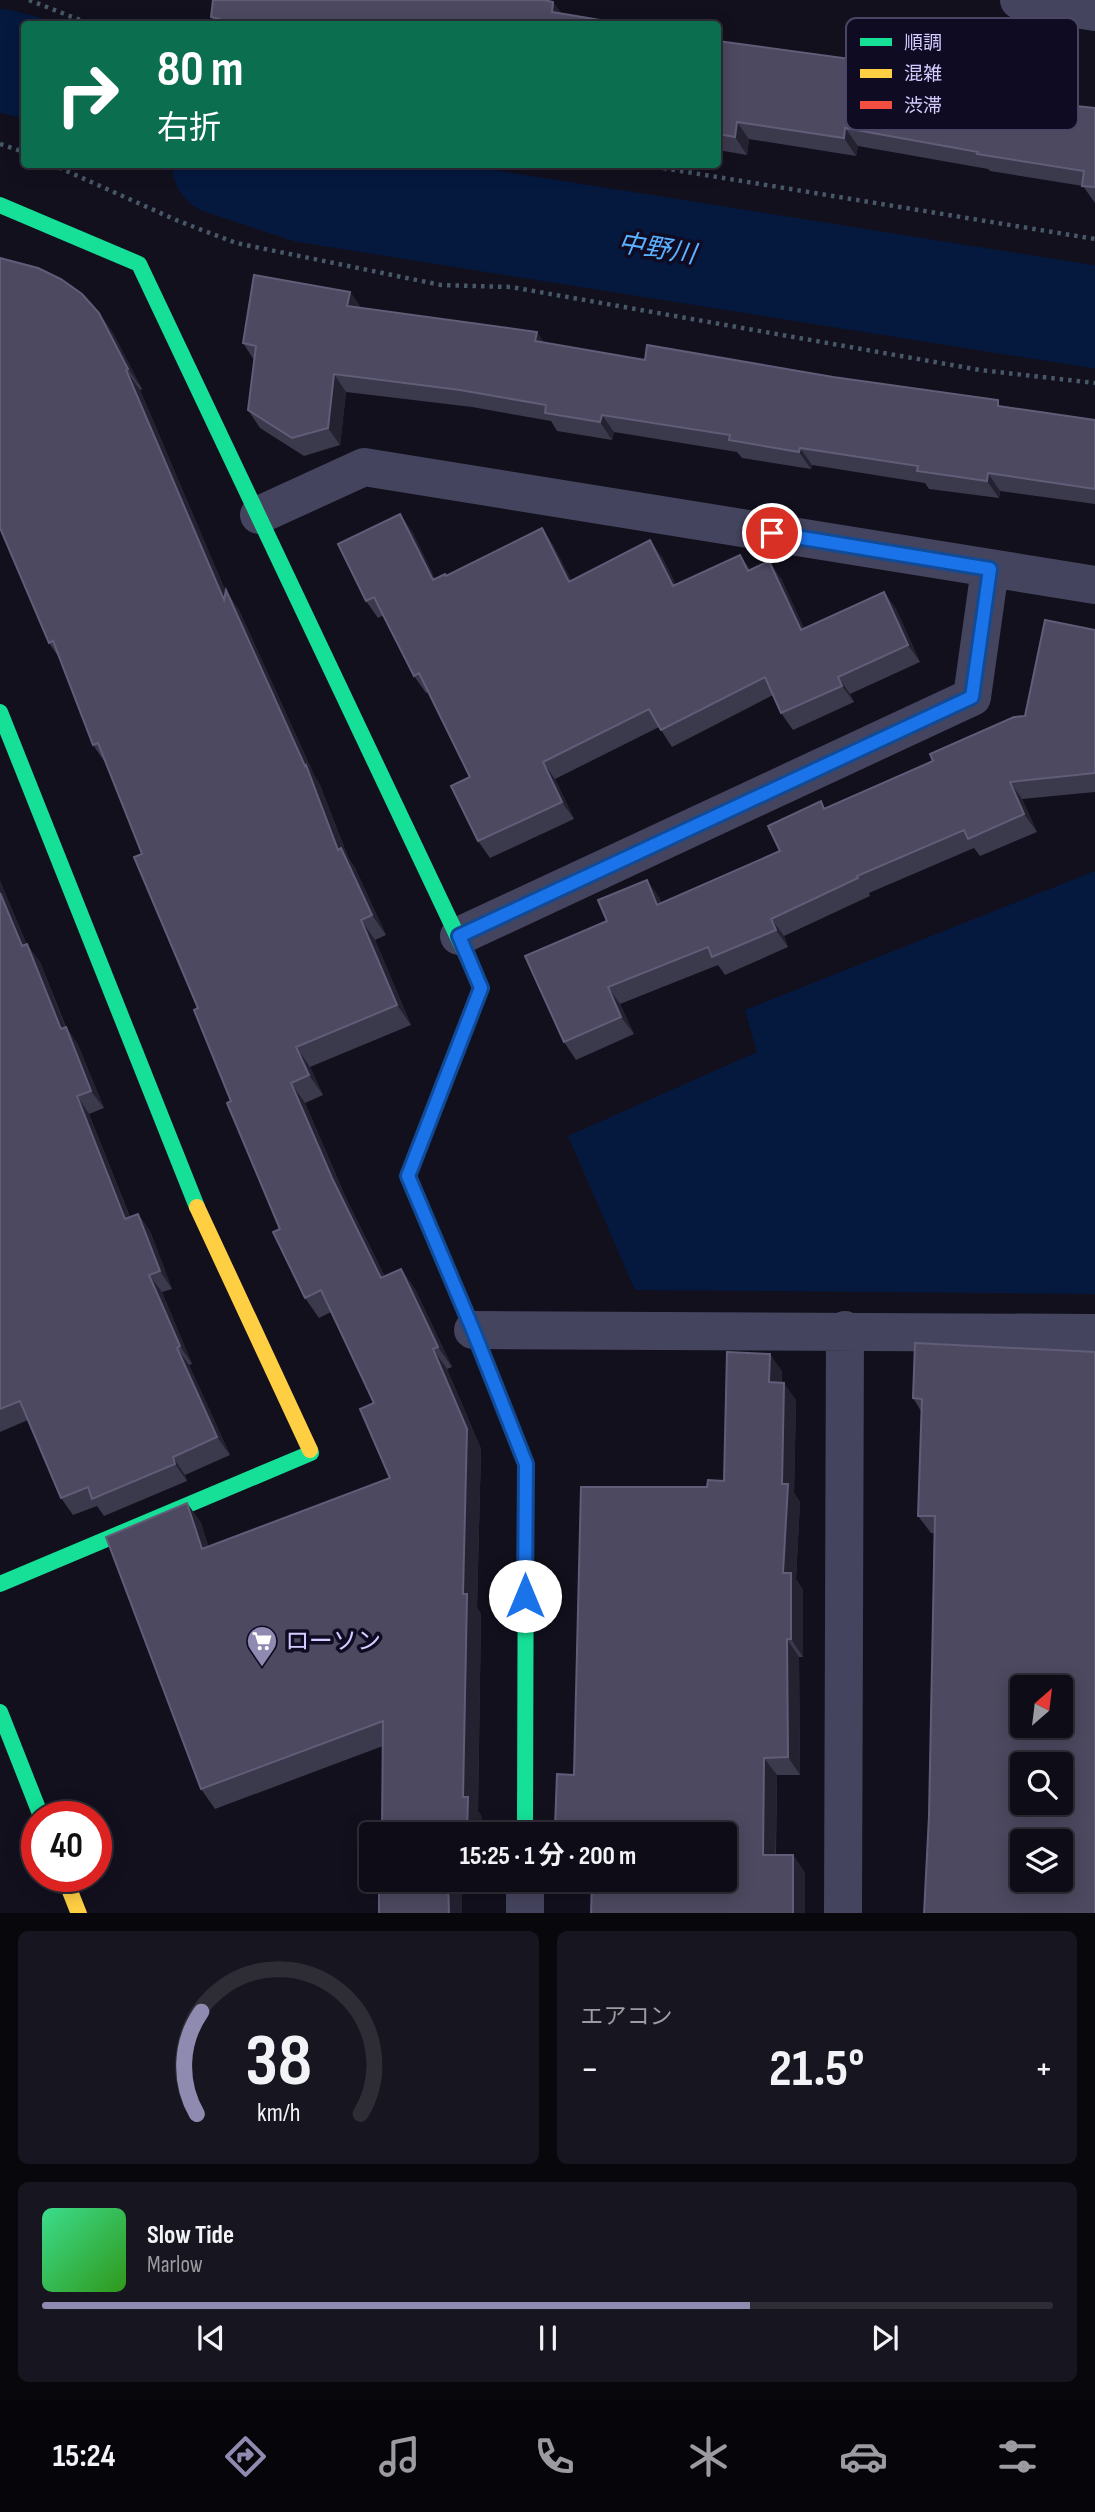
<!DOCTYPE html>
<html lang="ja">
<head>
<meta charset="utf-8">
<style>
  body { margin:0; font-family:"Sofia Sans Condensed","Noto Sans JP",sans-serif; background:#17151f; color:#f1f3f6; height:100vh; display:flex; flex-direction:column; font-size:26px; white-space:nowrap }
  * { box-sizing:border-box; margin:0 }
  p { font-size:23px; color:#9b9ba1 }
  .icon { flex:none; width:38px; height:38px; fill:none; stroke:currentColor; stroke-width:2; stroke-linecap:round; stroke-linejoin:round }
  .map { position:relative; height:1913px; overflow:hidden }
  .panel { display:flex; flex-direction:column; gap:18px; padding:18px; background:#08070c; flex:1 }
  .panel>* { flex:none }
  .top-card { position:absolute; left:21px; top:21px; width:700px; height:147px; border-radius:7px; box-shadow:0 4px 18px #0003,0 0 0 2px #2e2c35; background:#0b6e4f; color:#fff; overflow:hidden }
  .needle { width:46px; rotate:28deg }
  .fabs { position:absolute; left:1010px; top:1675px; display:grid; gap:14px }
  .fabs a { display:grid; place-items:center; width:63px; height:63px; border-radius:7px; background:#0e0c16; box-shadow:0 4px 18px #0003,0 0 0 2px #2e2c35; font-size:35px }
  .speed { position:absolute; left:21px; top:1801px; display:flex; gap:14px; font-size:35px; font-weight:700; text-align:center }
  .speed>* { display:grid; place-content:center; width:91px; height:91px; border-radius:50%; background:#0e0c16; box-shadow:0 4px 18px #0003,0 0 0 2px #2e2c35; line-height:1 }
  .speed .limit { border:10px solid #d22; background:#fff; color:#111 }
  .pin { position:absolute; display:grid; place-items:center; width:60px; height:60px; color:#fff; margin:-30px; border:4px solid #fff; border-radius:50%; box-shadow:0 2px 7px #0007 }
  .me { position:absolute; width:77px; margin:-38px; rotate:0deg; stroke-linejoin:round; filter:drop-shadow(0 0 5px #0008) }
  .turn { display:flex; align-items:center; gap:24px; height:147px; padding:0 21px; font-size:32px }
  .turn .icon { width:91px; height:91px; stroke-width:2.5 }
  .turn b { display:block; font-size:49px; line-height:60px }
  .big { font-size:52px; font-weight:700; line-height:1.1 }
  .panel .widget { flex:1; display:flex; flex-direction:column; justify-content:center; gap:10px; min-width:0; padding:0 24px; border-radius:10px; background:#17151f }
  .panel .dial { align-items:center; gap:0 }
  .dial svg { height:182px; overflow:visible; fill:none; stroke:#2e2c35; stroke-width:7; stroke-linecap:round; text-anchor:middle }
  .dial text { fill:#f1f3f6; stroke:none }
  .song { display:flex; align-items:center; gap:21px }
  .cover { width:84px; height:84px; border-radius:10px; background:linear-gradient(135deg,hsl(150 70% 55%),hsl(110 70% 35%)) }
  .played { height:7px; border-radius:4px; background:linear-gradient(90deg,#8f8ab0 70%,#2e2c35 70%) }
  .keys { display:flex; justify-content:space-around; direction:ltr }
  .heat { display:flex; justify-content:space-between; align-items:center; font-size:38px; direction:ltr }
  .panel .tiles { flex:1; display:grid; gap:18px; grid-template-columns:1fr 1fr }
  .widget:last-child { grid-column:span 2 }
  .trip { position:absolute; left:359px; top:1822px; width:378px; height:70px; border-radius:7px; background:#0e0c16; box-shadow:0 4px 18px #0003,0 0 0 2px #2e2c35; font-weight:700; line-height:70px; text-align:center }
  .tab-bar { display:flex; height:112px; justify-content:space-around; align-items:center; background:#060509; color:#9b9ba1 }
  .tab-bar .icon { width:49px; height:49px }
  .tab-bar .current { color:#8f8ab0 }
  .tab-bar b { font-size:32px; color:#f1f3f6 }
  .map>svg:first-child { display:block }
  .water { fill:#05193f }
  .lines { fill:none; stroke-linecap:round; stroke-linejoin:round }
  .river { stroke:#05193f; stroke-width:102 }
  .path { stroke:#475869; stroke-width:4.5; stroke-dasharray:3.5 5; stroke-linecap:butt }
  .street { stroke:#45445e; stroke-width:38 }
  .fast { stroke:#16e098; stroke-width:16 }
  .slow { stroke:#ffcf43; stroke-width:16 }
  .jam { stroke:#f24e42; stroke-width:16 }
  .wall { fill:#3b394c }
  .shaded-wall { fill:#242231 }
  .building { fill:#4c4960; stroke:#615d79; stroke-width:2; fill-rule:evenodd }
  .route-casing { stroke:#114b97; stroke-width:18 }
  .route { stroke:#1a73e8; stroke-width:12 }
  .labels { text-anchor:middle; stroke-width:7; stroke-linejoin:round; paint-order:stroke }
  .poi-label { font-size:24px; fill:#d3ccff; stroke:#0f0b22; text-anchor:start }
  .water-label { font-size:26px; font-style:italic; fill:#5ab1ff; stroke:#0f0b22 }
  .key { fill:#0f0b22; stroke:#4a4564; stroke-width:2 }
  .key-label { font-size:19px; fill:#d3ccff }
</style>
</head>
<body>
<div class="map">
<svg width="1095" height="1914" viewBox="0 0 1095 1914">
  <rect width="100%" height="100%" fill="#12101d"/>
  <path class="water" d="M1095 871V1294L635 1290 568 1136 757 1052 745 1010Z"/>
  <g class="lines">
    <path class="river" d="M0 60 24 66
      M223 164 308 192 1095 317"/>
    <path class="path" d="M29 0 90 24
      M0 144 24 152
      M51 164 176 220 236 243 441 285 511 287 980 370 1095 383
      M638 164 1095 239"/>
    <path class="street" d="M1019 0 1095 12
      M259 515 364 467 1095 585
      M459 936 972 697 990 569
      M473 1330 1095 1333
      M525 1914V1880
      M843 1914 845 1330"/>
    <path class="fast" d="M0 205 139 264 472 967
      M0 712 197 1207
      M427 1126 408 1176 473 1330 526 1464 525 1834
      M0 1584 311 1453 310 1450
      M0 1712 41 1816"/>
    <path class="slow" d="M197 1207 310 1450
      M64 1876 79 1914"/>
    <path class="jam" d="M427 1126 481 988 472 967"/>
  </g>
  <path class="wall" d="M562 14 624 24H216L211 17Z
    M718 41 894 65 980 66 985 74 1060 86 1072 103V106L1095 108V203L1083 186 990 171 988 169 858 146 856 156 749 139 747 155 718 150Z
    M350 292 361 308 537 332 544 343 645 360 1003 406 1095 420V504L1000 491 999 498 929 489 925 483 812 465 811 469 742 458 737 452 614 432 612 440 557 431 551 421 472 407 346 392 340 445 304 456 260 428 248 410 254 360 243 343Z
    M99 313 113 333 142 389 140 390 225 590 239 610 315 777 320 785 348 857 355 868 386 935 375 940 411 1025 310 1067 323 1095 305 1103 346 1198 385 1277 401 1269 415 1289 452 1367 447 1369 481 1449 477 1608 481 1614 478 1811 482 1817 383 1746 215 1809 201 1789 187 1503 201 1523 208 1546 390 1478 374 1403 331 1312 319 1318 305 1298 280 1229 231 1101 142 854 107 765 93 745 60 659 49 643Z
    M542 528 553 545 571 580 662 557 676 585 740 555 750 570 781 578 804 629 884 592 896 609 920 662 850 694 854 702 793 730 781 713 773 695 672 747 659 727 555 779 574 819 490 858 478 841 470 777 428 692 426 693 414 676 384 615 378 618 366 601 412 531 435 579 446 576Z
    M1095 630V792L1022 799 1037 832 980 856 974 848 869 893 870 896 784 936 788 947 725 975 718 965 620 1004 634 1034 576 1060 564 1042 607 921 659 897 661 903 780 851 826 808 933 761 1025 716Z
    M0 881 27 945 40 962 66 1027 78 1045 104 1108 89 1114 130 1217 138 1214 150 1231 172 1289 162 1292 192 1364 189 1365 230 1455 185 1475 187 1481 104 1516 97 1506 73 1515 61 1498 28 1420 0 1432Z
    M1095 1352 929 1816 934 1533H931L918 1516 921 1411 913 1398Z
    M782 1371V1383L796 1400 794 1493 800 1502 796 1579 803 1590V1657H799L800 1775H777L776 1855H793L805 1873V1914H591L724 1834H560L555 1827 574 1775 724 1481Z"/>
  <path class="shaded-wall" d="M553 2 566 19 552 12Z
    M980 66 992 84 978 73Z
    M1060 86 1072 103 1070 122 1057 104Z
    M737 122 749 139 747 155 735 137Z
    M845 128 858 146 856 156 844 138Z
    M350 292 362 310 347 306Z
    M99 313 113 333 142 389 128 369Z
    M537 332 549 350 535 341Z
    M126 370 140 390 238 620 224 600Z
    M334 374 346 392 340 445 328 428Z
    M602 415 614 432 612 440 600 422Z
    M800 448 812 465 811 469 799 452Z
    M988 473 1000 491 999 498 987 481Z
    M400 514 412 531 444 597 433 580Z
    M542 528 553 545 581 599 569 582Z
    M650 540 662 557 685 603 673 586Z
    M740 555 752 572 748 571Z
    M769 561 781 578 813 647 801 630Z
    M226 590 239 610 315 777 320 785 348 857 355 868 386 935 372 915 338 850 305 766Z
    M884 592 896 609 920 662 908 645Z
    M838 677 850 694 854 702 842 686Z
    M543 762 555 779 574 819 562 802Z
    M1010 782 1022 799 1037 832 1024 814Z
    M647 880 659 897 669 922 657 905Z
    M0 881 35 964 22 946 0 893Z
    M771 919 784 936 788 947 776 930Z
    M361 920 375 940 411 1025 397 1005Z
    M27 944 40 962 73 1047 61 1029Z
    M608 987 620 1004 634 1034 621 1017Z
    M66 1027 78 1045 104 1108 91 1091Z
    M296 1047 310 1067 323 1095 309 1075Z
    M291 1083 305 1103 346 1198 395 1298 381 1278 332 1178Z
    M77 1096 89 1114 137 1236 125 1219Z
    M138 1214 150 1231 172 1289 160 1271Z
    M401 1269 415 1289 452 1367 438 1347Z
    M149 1275 162 1292 192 1364 180 1346Z
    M177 1348 189 1365 230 1455 217 1437Z
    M433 1349 447 1369 481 1449 477 1608 481 1614 478 1811 482 1817 481 1834H467L463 1797V1594Z
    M770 1354 782 1371 781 1400 769 1382Z
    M784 1383 796 1400 794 1493 800 1502 796 1579 803 1590V1657L791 1639 783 1573 782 1484Z
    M173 1457 185 1475 187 1481 175 1464Z
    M187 1503 201 1523 216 1569 202 1549Z
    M787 1639 799 1657 800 1775 788 1757Z
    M764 1758 777 1775 775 1872 763 1855Z
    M793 1855 805 1873V1914H793Z
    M448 1880H462V1914H449Z"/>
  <path class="building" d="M213 0H544L553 2 552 12 624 24H219L220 19 211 17Z
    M718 41 894 65 896 52 980 66 978 73 1060 86 1057 104 1095 108V187L1082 186 1084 171 977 154 978 152 845 128 844 138 737 122 735 137 718 134Z
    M0 258 38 268 61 279 82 294 99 313 128 369 126 370 224 600 226 590 305 766 306 765 338 850 341 848 372 915 361 920 397 1005 296 1047 309 1075 291 1083 332 1178 381 1278 401 1269 438 1347 433 1349 467 1429 463 1594H467L463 1797H468L467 1834H382L383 1721 201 1789 106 1537 187 1503 202 1549 390 1478 360 1409 374 1403 321 1290 305 1298 273 1232 280 1229 227 1103 231 1101 194 1010 198 1008 134 857 142 854 98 743 93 745 53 641 49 643 0 528Z
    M254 275 350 292 347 306 537 332 535 341 645 360 647 345 833 377 998 400V406L1095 420V489L988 473 987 481 917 471 918 466 800 448 799 452 729 440 730 435 602 415 600 422 545 413 546 405 460 390 334 374 328 428 292 438 248 410 256 346 243 343Z
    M400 514 433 580 445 574 446 576 542 528 569 582 650 540 673 586 740 555 748 571 769 561 801 630 884 592 908 645 838 677 842 686 781 713 765 677 661 730 649 709 543 762 562 802 478 841 451 786 470 777 419 673 414 676 374 597 366 601 338 544Z
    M1045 620 1095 630V773L1010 782 1024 814 968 839 964 830 857 876 858 878 771 919 776 930 712 957 708 947 608 987 621 1017 564 1042 525 956 607 921 598 900 647 880 657 905 780 851 768 826 821 801 824 809 933 761 930 754 1014 717 1025 716Z
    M0 893 22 946 27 944 61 1029 66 1027 91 1091 77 1096 125 1219 138 1214 160 1271 149 1275 180 1346 177 1348 217 1437 173 1457 175 1464 92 1499 88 1487 61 1498 20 1401 0 1409Z
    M915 1343 1095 1352V1914H924L929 1816 935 1516H918L922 1399 913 1398ZM1022 1687H1060V1726H1022ZM1022 1764H1060V1802H1022ZM1022 1841H1060V1880H1022Z
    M727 1352 770 1354 769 1382 784 1383 782 1484H788L783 1573H791V1639H787L788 1757 764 1758 763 1855H793V1914H591L592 1880H724V1834H593V1829L555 1827 557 1774 574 1775 581 1487H707L708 1480 724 1481Z
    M379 1880H448L449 1914H379Z"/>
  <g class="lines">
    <g class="route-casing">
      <path id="route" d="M525 1596 526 1464 473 1330 408 1176 481 988 459 936 972 697 990 569 772 533"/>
    </g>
    <use href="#route" class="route"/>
  </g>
  <defs>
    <g id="supermarket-pin" transform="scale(1.575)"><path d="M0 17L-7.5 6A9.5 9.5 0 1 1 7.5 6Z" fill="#8f8ab0" stroke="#0f0b22"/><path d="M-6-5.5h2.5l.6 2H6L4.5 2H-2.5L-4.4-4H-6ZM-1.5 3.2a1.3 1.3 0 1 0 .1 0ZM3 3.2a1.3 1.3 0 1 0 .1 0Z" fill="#fff"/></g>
  </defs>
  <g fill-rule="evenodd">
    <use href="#supermarket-pin" x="262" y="1641"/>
  </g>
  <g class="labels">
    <g class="poi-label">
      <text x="285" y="1649">ローソン</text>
    </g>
    <g class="water-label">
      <text transform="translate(657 248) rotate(9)" y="9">中野川</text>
    </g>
  </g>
  <rect x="846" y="18" width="232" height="112" rx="10" class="key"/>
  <rect x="860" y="38" width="32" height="8" fill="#16e098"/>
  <rect x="860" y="69" width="32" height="9" fill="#ffcf43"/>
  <rect x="860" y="101" width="32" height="8" fill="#f24e42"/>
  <g class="key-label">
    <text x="904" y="49">順調</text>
    <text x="904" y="80">混雑</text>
    <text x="904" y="112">渋滞</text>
  </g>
</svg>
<div class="fabs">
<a><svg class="needle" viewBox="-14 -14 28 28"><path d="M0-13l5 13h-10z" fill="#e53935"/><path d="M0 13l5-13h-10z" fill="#9b9ba1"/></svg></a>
<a><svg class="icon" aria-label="search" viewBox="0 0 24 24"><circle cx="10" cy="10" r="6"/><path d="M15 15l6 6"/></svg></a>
<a><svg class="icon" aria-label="layers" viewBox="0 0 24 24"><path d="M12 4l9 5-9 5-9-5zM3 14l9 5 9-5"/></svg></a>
</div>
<div class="speed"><div class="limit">40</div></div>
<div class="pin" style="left:772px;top:533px;background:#d93025"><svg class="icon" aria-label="arrive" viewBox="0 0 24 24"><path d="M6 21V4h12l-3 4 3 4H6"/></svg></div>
<svg class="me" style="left:525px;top:1596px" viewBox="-20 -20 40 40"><circle r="19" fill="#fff"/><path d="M0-13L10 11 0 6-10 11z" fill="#1a73e8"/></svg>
<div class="trip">15:25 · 1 分 · 200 m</div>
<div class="top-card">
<div class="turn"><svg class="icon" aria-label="right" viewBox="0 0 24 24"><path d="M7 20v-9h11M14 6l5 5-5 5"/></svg><div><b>80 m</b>右折</div></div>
</div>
</div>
<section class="panel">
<div class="tiles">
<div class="widget dial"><svg viewBox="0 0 100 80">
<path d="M14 69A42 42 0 1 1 86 69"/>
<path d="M14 69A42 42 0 0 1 16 24" stroke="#8f8ab0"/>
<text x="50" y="56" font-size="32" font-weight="700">38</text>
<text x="50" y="72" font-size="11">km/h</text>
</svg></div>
<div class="widget"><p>エアコン</p>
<div class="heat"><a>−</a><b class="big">21.5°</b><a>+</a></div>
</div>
<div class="widget">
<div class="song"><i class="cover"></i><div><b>Slow Tide</b><p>Marlow</p></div></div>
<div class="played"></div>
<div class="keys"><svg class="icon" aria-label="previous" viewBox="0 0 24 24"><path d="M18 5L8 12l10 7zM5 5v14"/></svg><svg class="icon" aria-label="pause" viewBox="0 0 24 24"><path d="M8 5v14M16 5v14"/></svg><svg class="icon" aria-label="next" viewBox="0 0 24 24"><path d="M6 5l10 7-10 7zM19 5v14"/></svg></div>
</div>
</div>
</section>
<nav class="tab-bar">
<b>15:24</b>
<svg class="icon current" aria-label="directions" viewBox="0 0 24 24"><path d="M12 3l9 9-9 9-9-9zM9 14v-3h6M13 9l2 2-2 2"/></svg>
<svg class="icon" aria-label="music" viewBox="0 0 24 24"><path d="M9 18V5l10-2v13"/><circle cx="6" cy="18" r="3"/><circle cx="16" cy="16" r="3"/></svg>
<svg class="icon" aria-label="phone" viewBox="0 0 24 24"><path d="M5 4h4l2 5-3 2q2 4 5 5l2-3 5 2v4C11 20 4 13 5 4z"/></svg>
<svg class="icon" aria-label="climate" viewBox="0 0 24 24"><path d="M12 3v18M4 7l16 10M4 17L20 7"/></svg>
<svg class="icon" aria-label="car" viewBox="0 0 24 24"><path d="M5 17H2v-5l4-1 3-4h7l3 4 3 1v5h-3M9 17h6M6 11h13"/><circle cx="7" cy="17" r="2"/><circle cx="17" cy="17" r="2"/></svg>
<svg class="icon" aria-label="filters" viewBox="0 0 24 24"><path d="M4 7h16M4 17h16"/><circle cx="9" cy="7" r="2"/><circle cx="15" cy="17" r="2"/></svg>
</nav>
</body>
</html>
